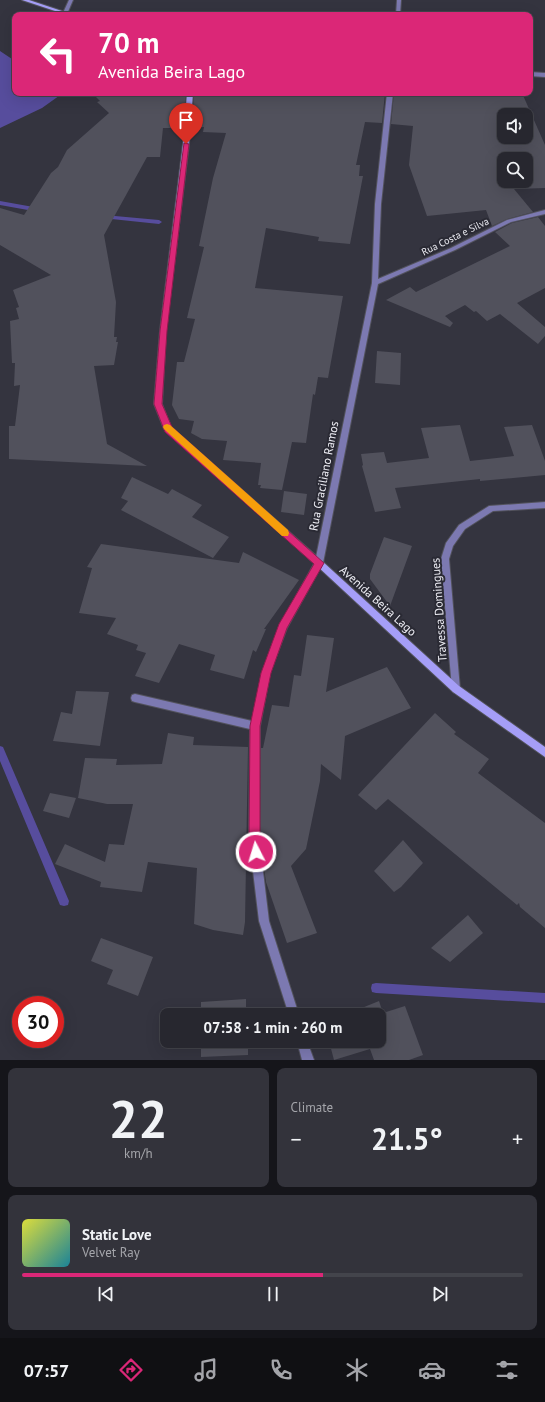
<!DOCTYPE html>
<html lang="en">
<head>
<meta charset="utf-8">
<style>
  body { margin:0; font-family:"PT Sans",sans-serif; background:#33333b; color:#f1f3f6; height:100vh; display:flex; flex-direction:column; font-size:15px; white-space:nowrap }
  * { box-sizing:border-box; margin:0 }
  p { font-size:13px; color:#a4a5aa }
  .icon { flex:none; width:22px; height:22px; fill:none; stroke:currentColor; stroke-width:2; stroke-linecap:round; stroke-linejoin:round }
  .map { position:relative; height:1060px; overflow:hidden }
  .sheet { display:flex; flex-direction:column; gap:8px; padding:8px; background:#15151a; flex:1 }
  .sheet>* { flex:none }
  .top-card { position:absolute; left:12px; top:12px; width:521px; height:84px; border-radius:8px; box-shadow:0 4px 16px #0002,0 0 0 1px #43444b; background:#db2777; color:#fff; overflow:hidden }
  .fabs { position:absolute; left:497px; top:108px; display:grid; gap:8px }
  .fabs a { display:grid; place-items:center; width:36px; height:36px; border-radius:8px; background:#27272f; box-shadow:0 4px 16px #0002,0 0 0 1px #43444b; font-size:20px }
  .speed { position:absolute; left:12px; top:996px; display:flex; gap:8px; font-size:20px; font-weight:700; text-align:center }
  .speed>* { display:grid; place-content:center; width:52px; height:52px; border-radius:50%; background:#27272f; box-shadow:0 4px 16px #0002,0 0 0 1px #43444b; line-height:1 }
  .speed .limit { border:6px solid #d22; background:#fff; color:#111 }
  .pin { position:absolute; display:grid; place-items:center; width:34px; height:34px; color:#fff; margin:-41px -17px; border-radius:50% 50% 50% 0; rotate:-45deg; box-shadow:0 0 4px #0007 }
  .pin .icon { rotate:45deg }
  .me { position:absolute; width:44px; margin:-22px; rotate:355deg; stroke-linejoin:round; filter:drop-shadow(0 0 3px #0008) }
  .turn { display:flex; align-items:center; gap:14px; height:84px; padding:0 20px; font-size:18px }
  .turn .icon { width:52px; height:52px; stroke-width:2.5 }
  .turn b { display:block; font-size:28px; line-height:34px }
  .big { font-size:30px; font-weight:800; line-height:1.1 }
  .sheet .card { flex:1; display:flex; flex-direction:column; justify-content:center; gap:6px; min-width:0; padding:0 14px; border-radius:8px; background:#33333b }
  .sheet .dial { align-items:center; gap:0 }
  .dial b { font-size:52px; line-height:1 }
  .song { display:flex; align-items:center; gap:12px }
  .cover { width:48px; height:48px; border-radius:6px; background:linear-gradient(135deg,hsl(60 70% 55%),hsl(190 70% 35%)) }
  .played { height:4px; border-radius:2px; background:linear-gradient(90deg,#db2777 60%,#43444b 60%) }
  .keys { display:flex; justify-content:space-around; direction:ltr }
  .heat { display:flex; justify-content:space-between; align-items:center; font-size:22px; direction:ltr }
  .sheet .tiles { flex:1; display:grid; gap:8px; grid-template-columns:1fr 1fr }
  .card:last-child { grid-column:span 2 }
  .trip { position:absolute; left:160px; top:1008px; width:226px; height:40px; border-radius:8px; background:#27272f; box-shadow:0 4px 16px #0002,0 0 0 1px #43444b; font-weight:800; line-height:40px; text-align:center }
  .tabs { display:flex; height:64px; justify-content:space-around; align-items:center; background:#101013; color:#a4a5aa }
  .tabs .icon { width:28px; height:28px }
  .tabs .current { color:#db2777 }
  .tabs b { font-size:18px; color:#f1f3f6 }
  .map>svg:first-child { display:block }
  .water { fill:#574d9d }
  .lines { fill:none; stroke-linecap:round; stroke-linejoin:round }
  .stream { fill:#574d9d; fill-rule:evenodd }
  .building { fill:#51515c; fill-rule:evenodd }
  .street-casing { stroke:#52525c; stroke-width:2 }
  .secondary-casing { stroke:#52525c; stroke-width:2 }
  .street { fill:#7c79b1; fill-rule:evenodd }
  .secondary { fill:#a59ef7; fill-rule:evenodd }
  .route { fill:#db2777; stroke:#8e194d }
  .slow { fill:#f59e0b }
  .labels { text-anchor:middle; stroke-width:4; stroke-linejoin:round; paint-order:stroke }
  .far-street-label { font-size:10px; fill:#ededf4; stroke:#2a2a34 }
  .street-label { font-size:12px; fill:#ededf4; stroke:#2a2a34 }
</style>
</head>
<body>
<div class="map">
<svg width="545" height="1060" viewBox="0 0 545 1060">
  <rect width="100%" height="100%" fill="#34343f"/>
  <path class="water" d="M0 51 15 61V93H63L42 108 0 128Z"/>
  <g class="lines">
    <path class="stream" d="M0 201 39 208 42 210 39 212 0 205Z
      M104 215 159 220 162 222 159 224 102 218V216Z
      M0 746 3 747 69 901 68 905 64 906 60 905 0 761Z
      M376 983 545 993V1003L376 993 372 992 371 988 372 984Z"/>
  </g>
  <path class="building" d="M92 93H186L183 128H163L160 157H147L104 235 116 302 114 337H117L116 342H118L114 365 94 366 107 444 147 466 9 459V426H15L20 385 14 386 15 363H12L10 321 19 319 16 308 19 307 13 290 51 275 0 245V208L24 215 51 173 58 167 67 150 109 113 97 102 100 101Z
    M194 93H385L382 123 365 122 356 165H360L359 176H363L350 244 318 241 319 237 266 228 255 288 343 296 328 378 318 377 315 395 313 394 306 443 292 442 282 490 260 488 261 485H258L261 463 223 460 227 441 202 439 191 433 194 421 179 419 172 405 177 362H184L195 319 187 318 204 247 199 246 213 178 226 133 203 132 204 127 192 128Z
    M394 93H522L545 145V188L514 189 533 212 507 219 492 226 486 210 427 216 409 165 413 126 391 124ZM504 115H526V137H504ZM504 159H526V181H504Z
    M538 217 545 226V288L517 303 545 327V336L538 344 500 314 487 321 476 311 474 312 465 305 445 316 453 323 450 327 386 300 410 287 416 292 510 246 495 232 512 223Z
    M377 351 401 353 400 385 375 383Z
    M460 425 470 461 514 456 504 427 532 425 545 461V475L480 481V479L395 488 401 508 375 512 362 466 363 465 361 454 384 452 387 463 429 458 421 428Z
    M132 477 168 494 172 489 202 505 192 517 229 537 213 558 121 510 128 501 121 498Z
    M284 491 307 494 304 515 281 512Z
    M384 537 412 546 390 606 370 579V574Z
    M101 544 239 563 243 552 299 580 264 629H266L256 652 253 650 244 679 210 670 215 655 179 644 159 683 135 676 146 653 136 650 138 645 107 634 116 618 79 613 92 568 87 567Z
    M307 635 334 638 326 692 387 667 411 708 345 736 341 780 321 764 320 781 306 849 291 866 317 933 287 943 266 882 260 838 261 748H263L272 705 289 707 294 675 301 676Z
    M76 691 109 692 100 746 53 741 61 712 72 714Z
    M435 713 456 732 454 734 489 759 478 773 545 823V928L520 907 519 903 517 905 388 799 376 810 358 795Z
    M168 733 194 737 193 745 248 747 245 922 243 935 213 930 194 924 197 868 148 862 142 892 100 887 101 882 55 864 65 844 105 862 109 844 124 845 133 804H107L78 798 85 758 117 759 116 765 162 764Z
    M50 793 76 798 69 818 43 811Z
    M403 840 423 863 401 887 394 892 374 871Z
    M468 915 483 933 450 962 431 948Z
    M101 938 153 957 138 996 107 984 113 970 91 961Z
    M246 999V1015H201V1002Z
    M379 1001 383 1013 405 1006 423 1055 409 1060H374L370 1049 334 1060 329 1041H379V1015H322L345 1008 347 1014Z
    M201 1041H248V1055L201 1057Z"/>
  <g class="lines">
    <g class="street-casing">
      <path id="street" d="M69 0H73L67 14H63V13Z
        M397 0H401L400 15H396Z
        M530 72 545 73V77L530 76Z
        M387 93H393L381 204 378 279 451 248 507 220 545 210V214L511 222 455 250 378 284 323 563 287 628 270 673 260 726 259 838 269 921 299 1015H289L259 921 249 838 250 729 135 702 132 701 131 698 132 695 135 694 252 721 262 673 279 627 315 562 372 283 375 204Z
        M545 502V508L493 511 465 529 453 546 449 559 460 689 459 692 456 693 453 692 452 689 441 559 446 543 459 525 489 506Z
        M297 1041H307L314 1060H302Z"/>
    </g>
    <g class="secondary-casing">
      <path id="secondary" d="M22 0H29L74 15H67Z
        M187 93H193L189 144 166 331 162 404 171 427 322 561 459 686 545 747V757L453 692 316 565 164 429 154 404 160 331 183 144Z"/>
    </g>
    <use href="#street" class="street"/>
    <use href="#secondary" class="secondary"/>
  </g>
  <path class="route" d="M184 143 189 144 167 331 162 404 172 427 324 563 287 628 271 673 260 726V838L262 852 260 855 256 857 252 855 249 838 250 726 261 673 279 624 314 564 165 432 154 404 160 331Z"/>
  <path class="slow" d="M167 424 170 425 288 530 289 533 288 536H282L164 429 163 427 164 425Z"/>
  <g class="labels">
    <g class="far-street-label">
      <text transform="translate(455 236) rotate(-26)" y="4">Rua Costa e Silva</text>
    </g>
    <g class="street-label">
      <text transform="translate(324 476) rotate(-79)" y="4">Rua Graciliano Ramos</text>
      <text transform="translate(378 601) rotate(42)" y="4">Avenida Beira Lago</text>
      <text transform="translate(439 610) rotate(-94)" y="4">Travessa Domingues</text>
    </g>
  </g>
</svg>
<div class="fabs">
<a><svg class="icon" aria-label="sound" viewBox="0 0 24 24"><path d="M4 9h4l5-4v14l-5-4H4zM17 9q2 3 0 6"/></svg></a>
<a><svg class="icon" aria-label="search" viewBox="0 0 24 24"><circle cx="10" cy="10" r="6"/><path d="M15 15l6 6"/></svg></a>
</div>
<div class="speed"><div class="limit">30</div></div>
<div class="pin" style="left:186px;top:144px;background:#d93025"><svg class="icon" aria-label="arrive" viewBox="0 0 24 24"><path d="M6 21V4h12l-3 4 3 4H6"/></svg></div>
<svg class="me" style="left:256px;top:852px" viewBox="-20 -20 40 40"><circle r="17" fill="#db2777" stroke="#fff" stroke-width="3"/><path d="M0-11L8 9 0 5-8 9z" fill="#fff"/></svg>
<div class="trip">07:58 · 1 min · 260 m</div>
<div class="top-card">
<div class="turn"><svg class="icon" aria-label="left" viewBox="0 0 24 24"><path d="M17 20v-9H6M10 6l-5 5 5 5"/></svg><div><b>70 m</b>Avenida Beira Lago</div></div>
</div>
</div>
<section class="sheet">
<div class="tiles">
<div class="card dial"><b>22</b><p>km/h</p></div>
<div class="card"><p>Climate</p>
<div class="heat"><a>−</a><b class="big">21.5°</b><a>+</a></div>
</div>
<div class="card">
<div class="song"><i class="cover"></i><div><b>Static Love</b><p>Velvet Ray</p></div></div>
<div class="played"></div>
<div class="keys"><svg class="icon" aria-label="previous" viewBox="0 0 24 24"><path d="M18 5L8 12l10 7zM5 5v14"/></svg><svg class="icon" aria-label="pause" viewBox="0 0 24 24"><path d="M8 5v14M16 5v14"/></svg><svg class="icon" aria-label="next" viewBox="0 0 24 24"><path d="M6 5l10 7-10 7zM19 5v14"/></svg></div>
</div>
</div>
</section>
<nav class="tabs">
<b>07:57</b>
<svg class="icon current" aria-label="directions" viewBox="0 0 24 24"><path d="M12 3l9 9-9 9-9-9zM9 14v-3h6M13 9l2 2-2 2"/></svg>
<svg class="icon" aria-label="music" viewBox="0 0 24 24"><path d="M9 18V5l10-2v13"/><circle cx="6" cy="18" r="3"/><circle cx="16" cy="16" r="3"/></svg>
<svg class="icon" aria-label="phone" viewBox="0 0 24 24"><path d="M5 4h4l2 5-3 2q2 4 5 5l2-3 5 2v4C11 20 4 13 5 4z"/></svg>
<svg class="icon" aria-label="climate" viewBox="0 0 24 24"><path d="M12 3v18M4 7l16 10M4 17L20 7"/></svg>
<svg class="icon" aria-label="car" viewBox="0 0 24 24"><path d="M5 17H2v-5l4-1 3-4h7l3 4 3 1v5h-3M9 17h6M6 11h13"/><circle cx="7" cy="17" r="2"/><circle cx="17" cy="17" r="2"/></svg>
<svg class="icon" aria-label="filters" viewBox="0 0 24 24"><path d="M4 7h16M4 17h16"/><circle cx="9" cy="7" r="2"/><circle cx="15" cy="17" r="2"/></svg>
</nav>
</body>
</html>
